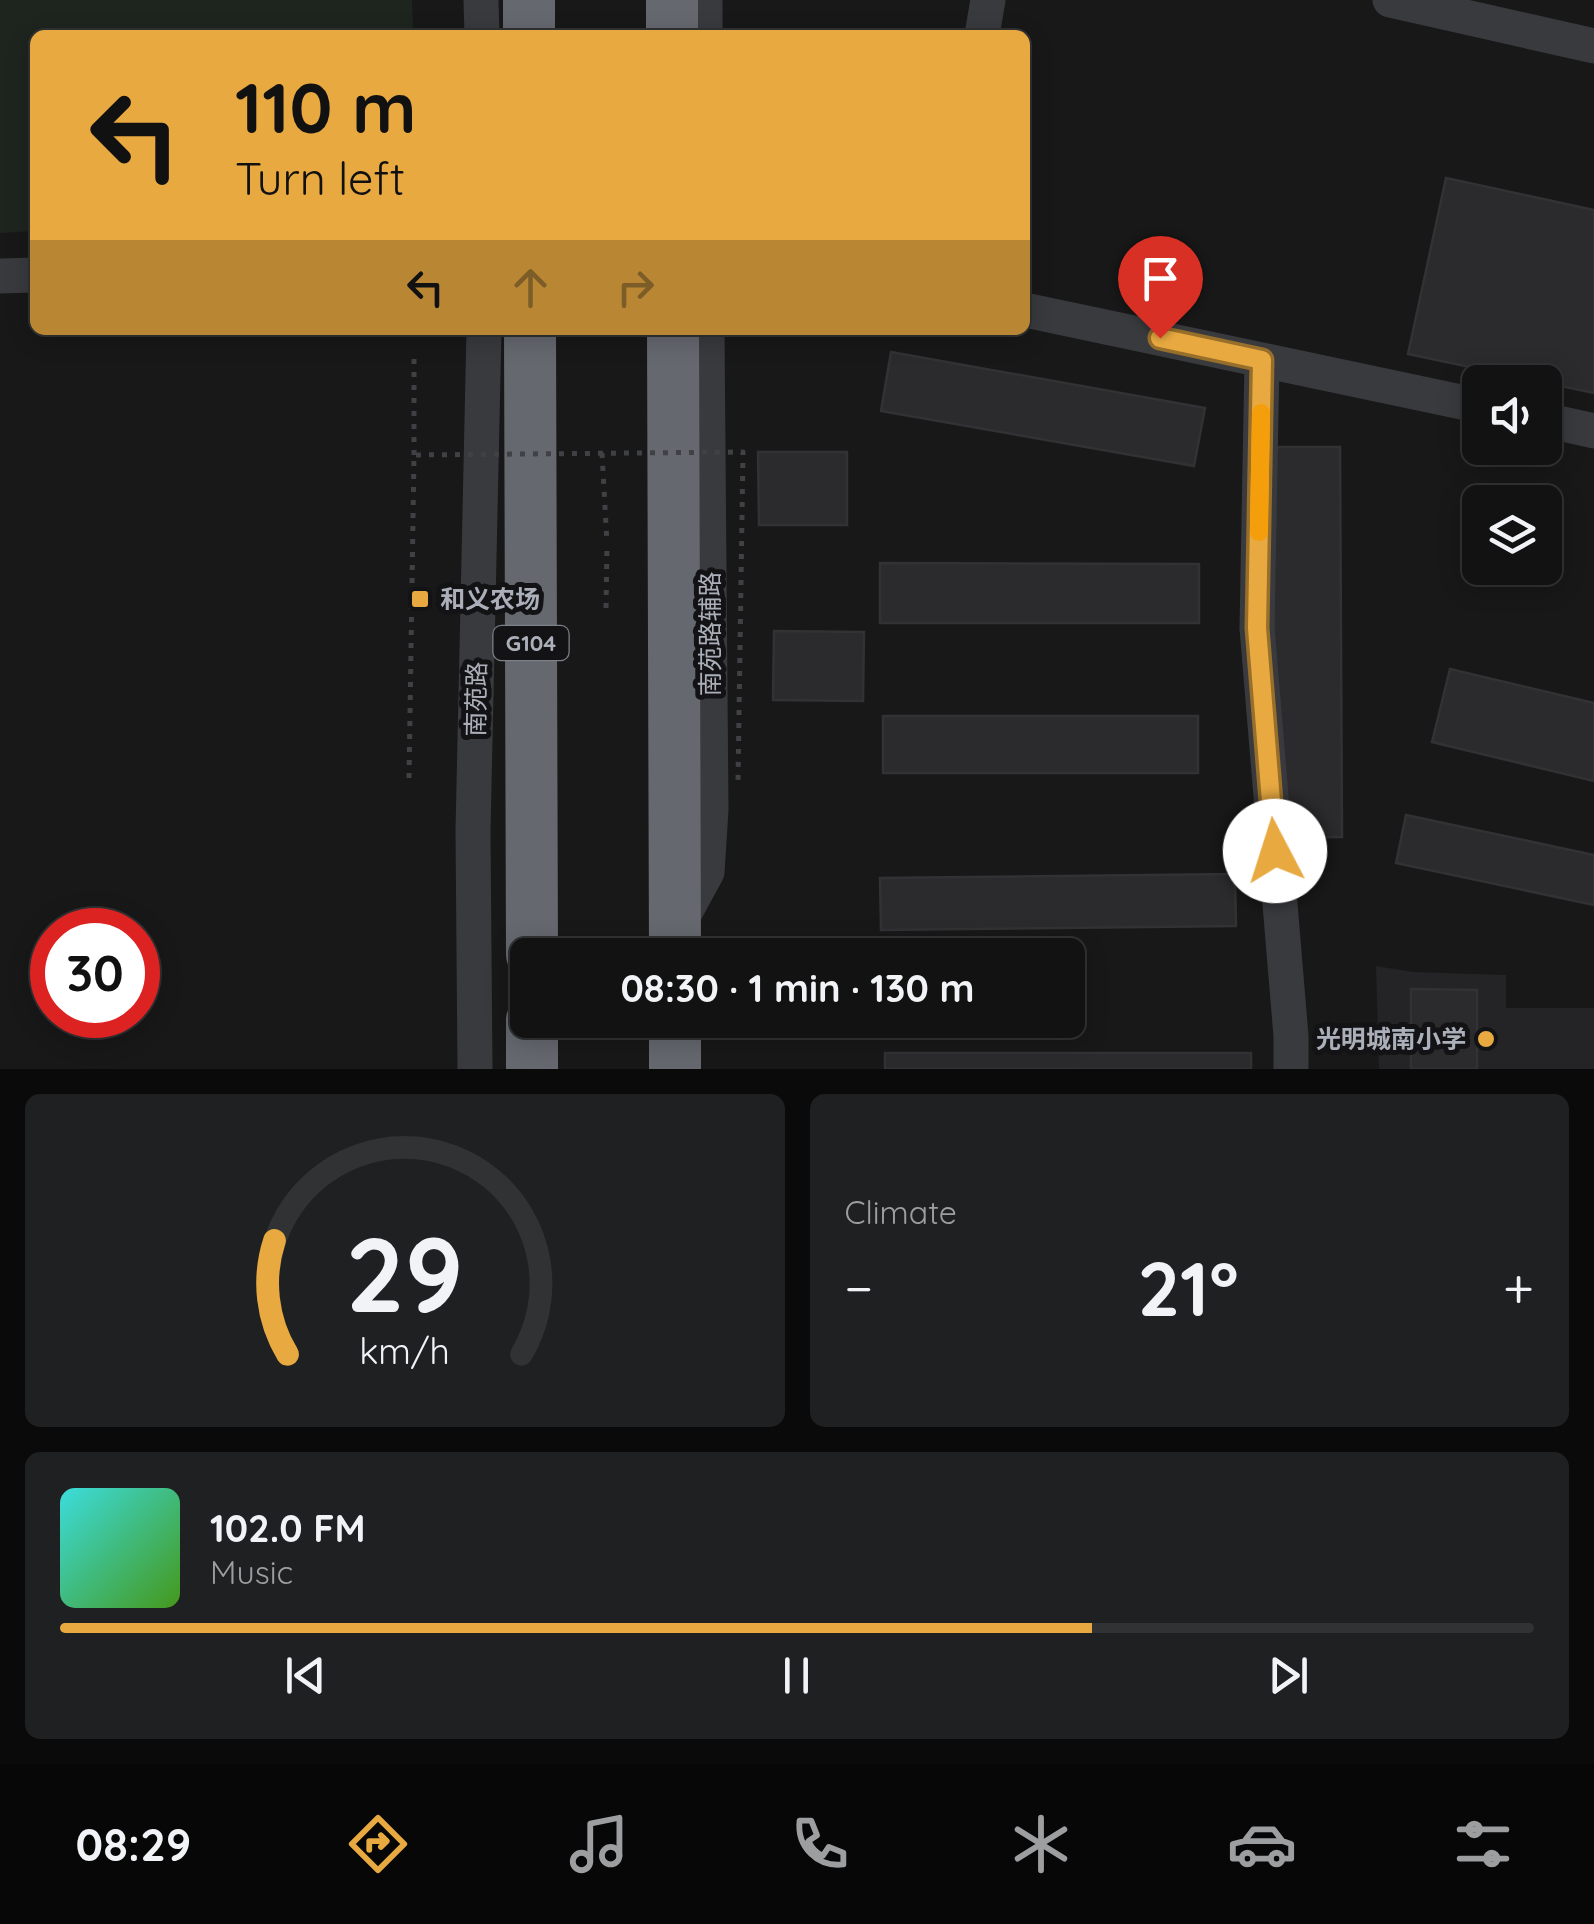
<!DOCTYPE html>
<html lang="en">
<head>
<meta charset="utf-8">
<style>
  body { margin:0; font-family:Quicksand,"Noto Sans SC",sans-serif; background:#1f2021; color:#f1f3f6; height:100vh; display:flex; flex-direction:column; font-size:38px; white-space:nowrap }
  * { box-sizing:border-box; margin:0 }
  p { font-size:32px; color:#9c9ea0 }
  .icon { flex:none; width:55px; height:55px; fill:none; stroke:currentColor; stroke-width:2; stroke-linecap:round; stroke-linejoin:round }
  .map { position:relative; height:1069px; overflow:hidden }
  .drawer { display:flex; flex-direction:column; gap:25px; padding:25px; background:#0a0a0a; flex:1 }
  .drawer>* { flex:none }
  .top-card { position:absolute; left:30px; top:30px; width:1000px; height:305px; border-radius:15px; box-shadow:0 5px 25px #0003,0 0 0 2px #313233; background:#e8a941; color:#111; overflow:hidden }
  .tools { position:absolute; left:1462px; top:365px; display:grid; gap:20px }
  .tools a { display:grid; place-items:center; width:100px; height:100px; border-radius:15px; background:#121213; box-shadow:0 5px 25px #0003,0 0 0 2px #313233; font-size:50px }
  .speed { position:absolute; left:30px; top:908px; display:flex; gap:20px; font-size:50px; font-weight:700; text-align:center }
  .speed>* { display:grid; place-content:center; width:130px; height:130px; border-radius:50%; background:#121213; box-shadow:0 5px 25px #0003,0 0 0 2px #313233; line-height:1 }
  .speed .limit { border:15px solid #d22; background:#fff; color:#111 }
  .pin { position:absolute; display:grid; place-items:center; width:85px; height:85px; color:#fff; margin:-102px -42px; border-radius:50% 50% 50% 0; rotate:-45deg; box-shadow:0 0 10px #0007 }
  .pin .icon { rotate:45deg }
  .me { position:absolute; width:110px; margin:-55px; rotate:355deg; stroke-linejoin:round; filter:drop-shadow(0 0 8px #0008) }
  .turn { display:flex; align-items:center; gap:35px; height:210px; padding:0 40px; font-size:45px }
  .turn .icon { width:130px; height:130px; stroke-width:2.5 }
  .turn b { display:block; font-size:70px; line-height:85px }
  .lanes { display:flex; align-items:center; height:95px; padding:0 40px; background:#0003; justify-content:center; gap:50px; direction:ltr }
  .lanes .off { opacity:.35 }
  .big { font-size:75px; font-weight:700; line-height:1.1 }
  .drawer .tile { flex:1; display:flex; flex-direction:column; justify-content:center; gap:15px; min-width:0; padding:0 35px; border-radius:15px; background:#1f2021 }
  .drawer .dial { align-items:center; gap:0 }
  .dial svg { height:260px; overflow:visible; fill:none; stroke:#313233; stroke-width:7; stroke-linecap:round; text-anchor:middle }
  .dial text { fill:#f1f3f6; stroke:none }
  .song { display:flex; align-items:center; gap:30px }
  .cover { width:120px; height:120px; border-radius:15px; background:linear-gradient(135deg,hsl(180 70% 55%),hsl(100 70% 35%)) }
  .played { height:10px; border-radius:5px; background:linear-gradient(90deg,#e8a941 70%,#313233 70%) }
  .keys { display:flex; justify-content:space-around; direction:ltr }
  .heat { display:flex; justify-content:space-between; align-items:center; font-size:55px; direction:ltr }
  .drawer .tiles { flex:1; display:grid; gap:25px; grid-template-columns:1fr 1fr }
  .tile:last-child { grid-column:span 2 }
  .trip { position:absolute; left:510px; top:938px; width:575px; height:100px; border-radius:15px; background:#121213; box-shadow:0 5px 25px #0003,0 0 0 2px #313233; font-weight:700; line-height:100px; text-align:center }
  .tabs { display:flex; height:160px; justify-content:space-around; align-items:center; background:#070708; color:#9c9ea0 }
  .tabs .icon { width:70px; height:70px }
  .tabs .on { color:#e8a941 }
  .tabs b { font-size:45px; color:#f1f3f6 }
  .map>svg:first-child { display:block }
  .built { fill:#242426 }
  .green { fill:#1e241e }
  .building { fill:#2b2b2d; stroke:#323235; stroke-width:2.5 }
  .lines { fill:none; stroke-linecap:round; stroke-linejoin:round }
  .path { stroke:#3f4145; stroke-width:5; stroke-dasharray:5 8; stroke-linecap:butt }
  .minor { stroke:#393a3e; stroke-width:35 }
  .highway { stroke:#65686f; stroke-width:52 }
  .path-bridge { stroke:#3f4145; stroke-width:5; stroke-dasharray:5 8; stroke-linecap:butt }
  .route-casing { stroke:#976e2a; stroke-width:25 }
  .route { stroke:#e8a941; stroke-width:18 }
  .slow { stroke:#f59e0b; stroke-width:18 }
  .poi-dot { fill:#e8a941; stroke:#131315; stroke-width:4 }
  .labels { text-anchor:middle; stroke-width:10; stroke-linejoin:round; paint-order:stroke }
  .shield { fill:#131315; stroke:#7d8088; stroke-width:2.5 }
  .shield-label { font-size:22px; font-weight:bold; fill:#abafb9 }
  .poi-label { font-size:25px; font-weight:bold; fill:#abafb9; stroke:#131315; text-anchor:start }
  .street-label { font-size:25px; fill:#abafb9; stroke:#131315 }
</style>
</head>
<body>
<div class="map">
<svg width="1594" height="1069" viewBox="0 0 1594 1069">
  <rect width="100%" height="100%" fill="#181819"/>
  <path class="built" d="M1376 966 1413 972 1506 975V1008H1594V1069H1379Z"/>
  <path class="green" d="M0 0H412L413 35H35V231L0 233Z"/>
  <path class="building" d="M1446 178 1594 210V393L1408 354Z
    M891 352 1205 408 1194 466 881 411Z
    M1273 447H1340L1342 837 1275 838Z
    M758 452H847V525H759Z
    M880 563 1199 564V623H880Z
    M774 631 864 632 863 701 773 700Z
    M1450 669 1594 703V781L1432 742Z
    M883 716H1198V773H883Z
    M1406 815 1594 855V905L1396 863Z
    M1235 874 1236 926 881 930 880 878Z
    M1411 989 1477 990V1069H1411Z
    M885 1053H1251V1069H885Z"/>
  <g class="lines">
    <path class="path" d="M414 455V353
      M606 608 607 543"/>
    <path class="minor" d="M481 0 482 35
      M705 0V35
      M1390 0 1594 46
      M982 35 988 0
      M0 276 35 275
      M1025 310 1480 406
      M1262 360 1257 628 1291 1036V1069
      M1545 420 1594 431
      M678 925 707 872 711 810 707 330
      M475 1069 473 831 484 330"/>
    <path class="highway" d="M529 0V35
      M672 0V35
      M530 330 532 955
      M673 330 675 955
      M532 1020V1069
      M675 1020V1069"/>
    <path class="path-bridge" d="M602 453 607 543
      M409 778 414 455 743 452 738 780"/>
  </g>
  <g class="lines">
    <g class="route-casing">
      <path id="route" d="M1160 338 1262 360 1257 628 1275 851"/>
    </g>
    <use href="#route" class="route"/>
    <path class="slow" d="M1259 532 1261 413"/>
  </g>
  <g class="poi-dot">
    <rect x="410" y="589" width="20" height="20" rx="5"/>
    <circle cx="1486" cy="1039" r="10"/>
  </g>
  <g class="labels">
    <rect class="shield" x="493.5" y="626" width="75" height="34" rx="8"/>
    <g class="shield-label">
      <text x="531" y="651">G104</text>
    </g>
    <g class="poi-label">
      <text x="440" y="608">和义农场</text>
      <text x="1466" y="1048" text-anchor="end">光明城南小学</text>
    </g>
    <g class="street-label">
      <text transform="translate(710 634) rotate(-90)" y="9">南苑路辅路</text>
      <text transform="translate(476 699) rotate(-89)" y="9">南苑路</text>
    </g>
  </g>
</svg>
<div class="tools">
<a><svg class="icon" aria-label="sound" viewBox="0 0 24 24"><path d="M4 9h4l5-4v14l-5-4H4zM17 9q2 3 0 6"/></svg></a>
<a><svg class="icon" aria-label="layers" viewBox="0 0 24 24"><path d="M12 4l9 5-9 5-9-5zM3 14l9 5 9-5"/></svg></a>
</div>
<div class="speed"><div class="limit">30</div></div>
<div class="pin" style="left:1160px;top:338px;background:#d93025"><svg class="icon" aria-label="arrive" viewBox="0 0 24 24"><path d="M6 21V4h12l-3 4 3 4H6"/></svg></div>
<svg class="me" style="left:1275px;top:851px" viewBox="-20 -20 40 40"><circle r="19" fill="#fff"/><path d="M0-13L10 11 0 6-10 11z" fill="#e8a941"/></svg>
<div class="trip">08:30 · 1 min · 130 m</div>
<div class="top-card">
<div class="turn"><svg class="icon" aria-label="left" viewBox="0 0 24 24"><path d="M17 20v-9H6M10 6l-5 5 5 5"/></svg><div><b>110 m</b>Turn left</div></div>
<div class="lanes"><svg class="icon" aria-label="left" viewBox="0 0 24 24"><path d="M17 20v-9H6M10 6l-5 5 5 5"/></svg><svg class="icon off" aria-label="ahead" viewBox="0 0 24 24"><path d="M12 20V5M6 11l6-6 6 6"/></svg><svg class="icon off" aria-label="right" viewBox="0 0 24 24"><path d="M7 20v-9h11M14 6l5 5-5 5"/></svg></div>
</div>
</div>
<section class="drawer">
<div class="tiles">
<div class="tile dial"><svg viewBox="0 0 100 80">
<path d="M14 69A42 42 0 1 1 86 69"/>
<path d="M14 69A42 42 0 0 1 10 34" stroke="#e8a941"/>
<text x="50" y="56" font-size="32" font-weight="700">29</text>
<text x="50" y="72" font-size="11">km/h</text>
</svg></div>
<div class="tile"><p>Climate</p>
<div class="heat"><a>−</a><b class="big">21°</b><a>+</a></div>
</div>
<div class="tile">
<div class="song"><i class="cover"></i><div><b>102.0 FM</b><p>Music</p></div></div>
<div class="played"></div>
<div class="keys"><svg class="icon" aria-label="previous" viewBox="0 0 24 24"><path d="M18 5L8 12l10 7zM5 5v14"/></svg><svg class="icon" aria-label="pause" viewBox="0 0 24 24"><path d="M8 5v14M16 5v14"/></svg><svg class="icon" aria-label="next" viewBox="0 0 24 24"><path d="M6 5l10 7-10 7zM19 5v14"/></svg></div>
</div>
</div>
</section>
<nav class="tabs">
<b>08:29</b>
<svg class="icon on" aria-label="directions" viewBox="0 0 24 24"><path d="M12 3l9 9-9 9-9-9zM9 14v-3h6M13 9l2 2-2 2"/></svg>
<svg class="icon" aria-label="music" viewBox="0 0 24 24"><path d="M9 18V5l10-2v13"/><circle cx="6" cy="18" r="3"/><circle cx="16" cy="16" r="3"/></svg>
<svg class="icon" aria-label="phone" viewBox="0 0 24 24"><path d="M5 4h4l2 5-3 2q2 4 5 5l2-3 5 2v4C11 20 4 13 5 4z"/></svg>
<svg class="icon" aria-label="climate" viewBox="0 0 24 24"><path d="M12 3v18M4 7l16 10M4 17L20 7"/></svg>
<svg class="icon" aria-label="car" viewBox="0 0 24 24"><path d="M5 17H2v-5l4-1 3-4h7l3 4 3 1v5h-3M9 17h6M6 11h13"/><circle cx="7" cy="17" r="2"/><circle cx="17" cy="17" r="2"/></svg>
<svg class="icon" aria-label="filters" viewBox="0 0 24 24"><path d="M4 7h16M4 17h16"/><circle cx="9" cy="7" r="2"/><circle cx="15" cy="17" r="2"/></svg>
</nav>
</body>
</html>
